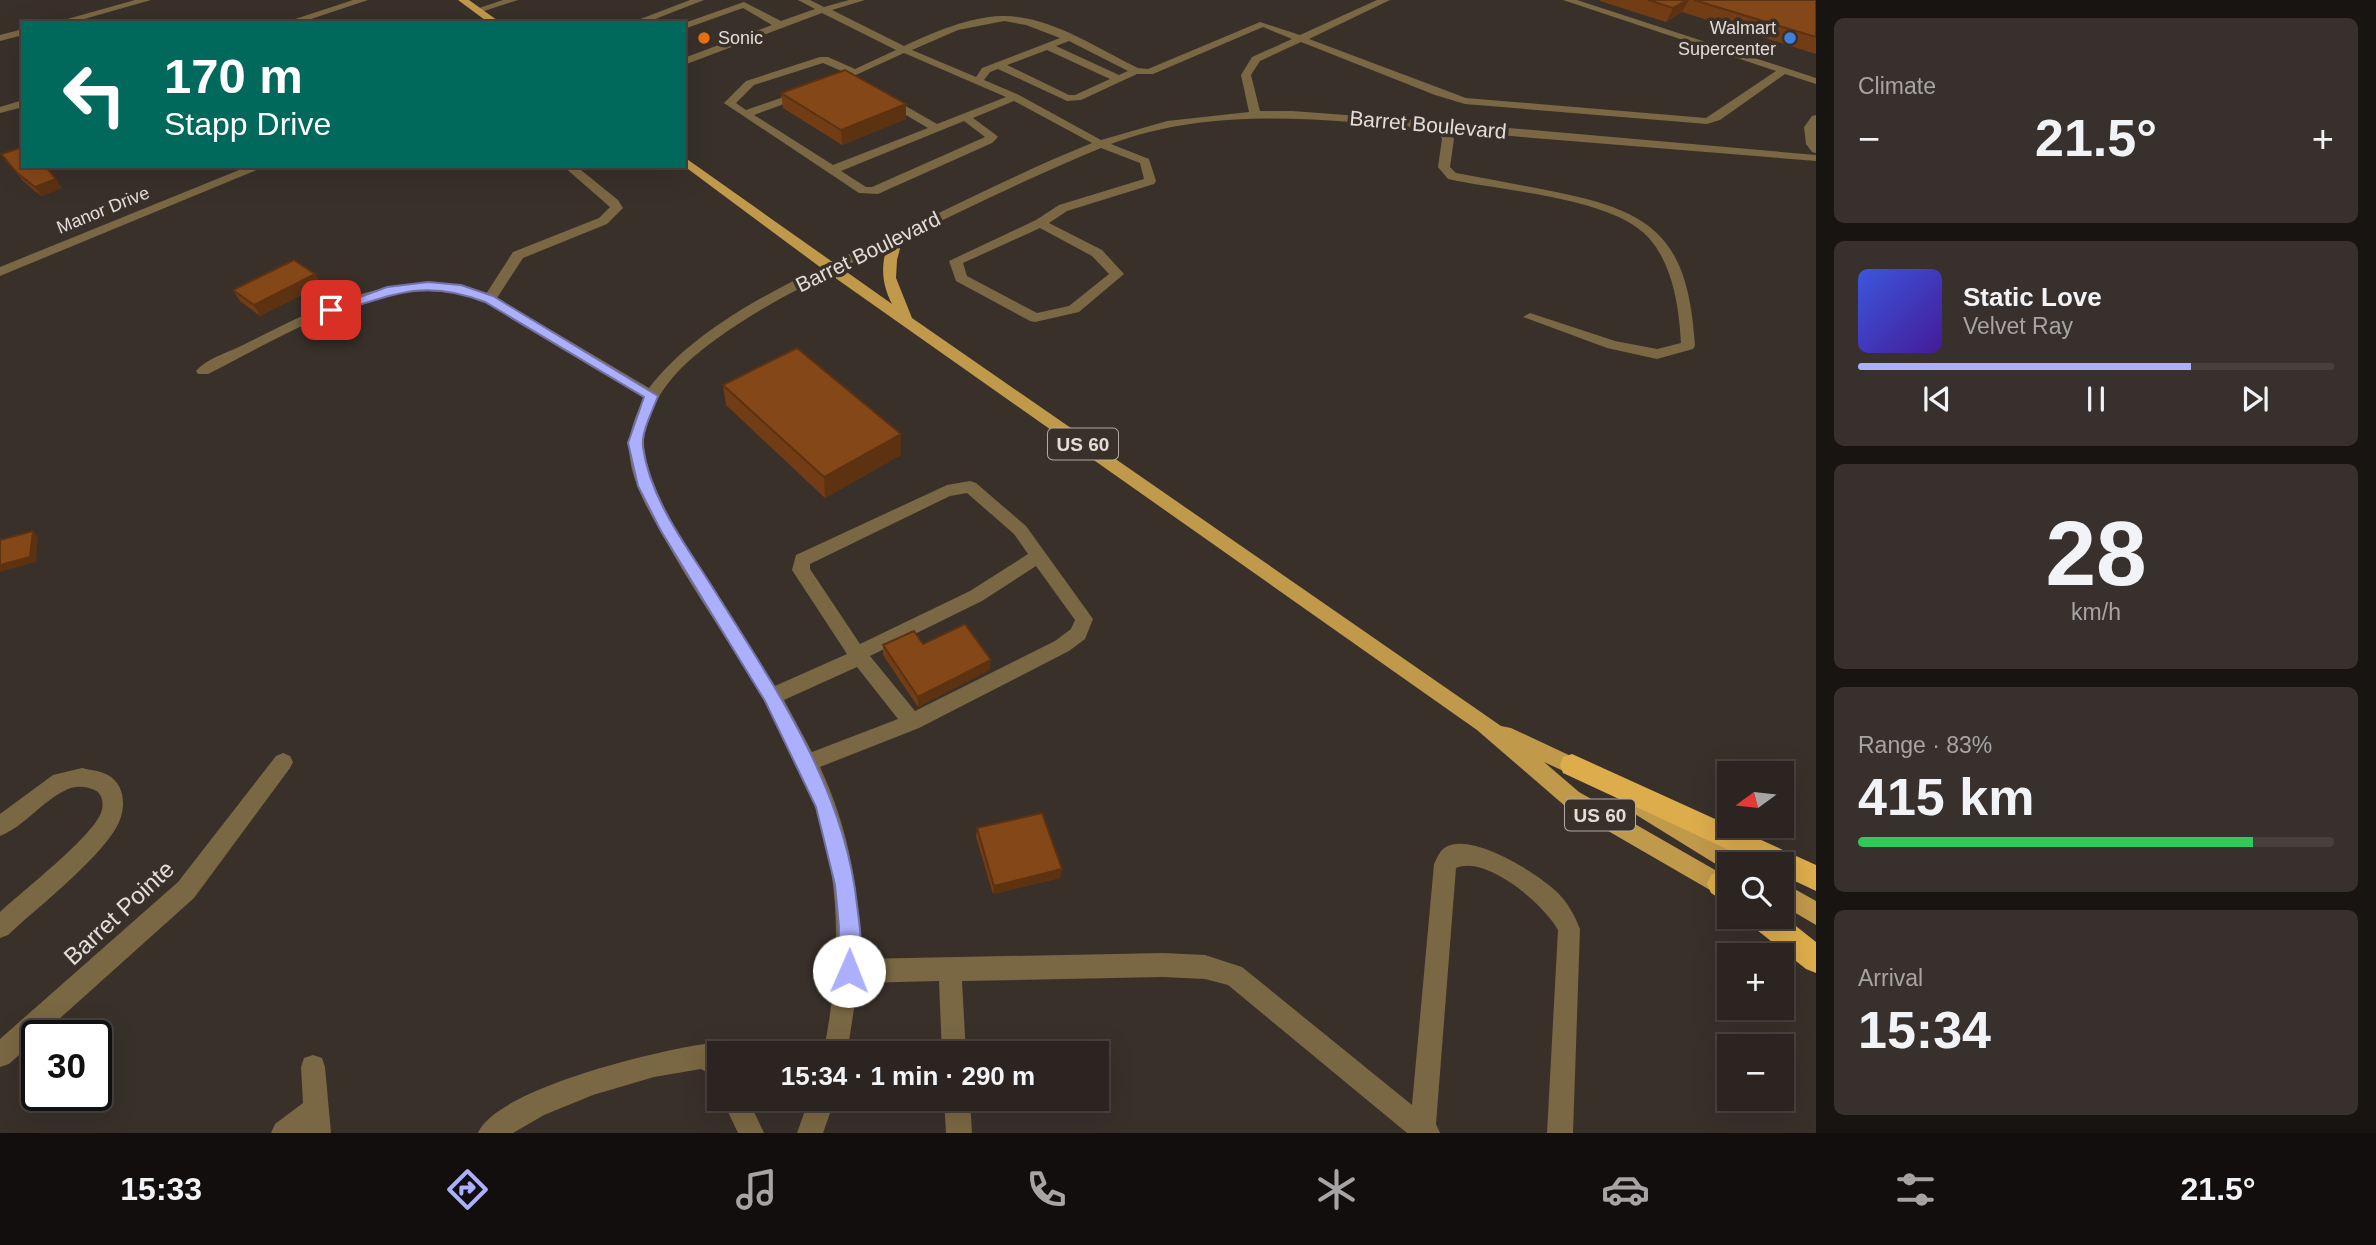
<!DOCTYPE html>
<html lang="en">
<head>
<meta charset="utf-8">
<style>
  body { margin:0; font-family:Helvetica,sans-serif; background:#37302d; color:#f1f3f6; height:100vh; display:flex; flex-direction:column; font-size:26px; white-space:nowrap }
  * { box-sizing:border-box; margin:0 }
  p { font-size:23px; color:#a6a4a5 }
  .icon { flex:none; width:38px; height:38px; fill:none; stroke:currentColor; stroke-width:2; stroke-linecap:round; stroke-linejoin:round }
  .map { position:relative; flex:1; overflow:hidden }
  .details { display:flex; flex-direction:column; gap:18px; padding:18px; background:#181412; width:560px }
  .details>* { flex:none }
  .hud { position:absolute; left:21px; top:21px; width:665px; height:147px; border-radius:0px; box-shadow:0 7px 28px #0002,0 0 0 2px #47413e; background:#00695c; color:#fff; overflow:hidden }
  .needle { width:46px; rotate:255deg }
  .controls { position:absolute; left:1717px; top:761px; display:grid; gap:14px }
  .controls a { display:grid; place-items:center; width:77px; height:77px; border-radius:0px; background:#2b2420; box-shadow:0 7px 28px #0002,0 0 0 2px #47413e; font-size:35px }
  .speed { position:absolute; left:21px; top:1020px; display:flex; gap:14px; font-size:35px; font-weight:700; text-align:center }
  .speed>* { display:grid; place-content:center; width:91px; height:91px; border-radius:50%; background:#2b2420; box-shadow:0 7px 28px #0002,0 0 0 2px #47413e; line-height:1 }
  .speed .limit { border:4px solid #111; border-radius:10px; background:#fff; color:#111 }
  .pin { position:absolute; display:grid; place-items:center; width:60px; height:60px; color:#fff; margin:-30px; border-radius:14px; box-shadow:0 4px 10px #0006 }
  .me { position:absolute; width:77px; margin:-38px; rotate:1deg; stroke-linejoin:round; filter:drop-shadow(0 0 5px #0008) }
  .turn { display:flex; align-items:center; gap:24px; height:147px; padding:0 28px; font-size:32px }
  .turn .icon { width:91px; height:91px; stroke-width:2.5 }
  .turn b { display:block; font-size:49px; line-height:60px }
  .big { font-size:52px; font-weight:600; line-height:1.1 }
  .details .widget { flex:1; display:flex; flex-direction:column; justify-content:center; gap:10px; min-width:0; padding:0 24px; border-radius:10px; background:#37302d }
  .details .dial { align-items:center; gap:0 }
  .dial b { font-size:91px; line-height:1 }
  .song { display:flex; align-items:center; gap:21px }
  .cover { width:84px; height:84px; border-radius:10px; background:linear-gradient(135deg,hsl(230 70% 55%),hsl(260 70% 35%)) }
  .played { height:7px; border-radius:4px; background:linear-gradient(90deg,#acaffb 70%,#47413e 70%) }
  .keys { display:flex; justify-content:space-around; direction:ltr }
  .heat { display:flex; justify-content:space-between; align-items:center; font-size:38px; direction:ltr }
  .charge { height:10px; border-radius:5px; background:linear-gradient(90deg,#34c759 83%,#47413e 0) }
  .trip { position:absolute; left:707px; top:1041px; width:402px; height:70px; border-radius:0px; background:#2b2420; box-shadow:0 7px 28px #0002,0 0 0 2px #47413e; font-weight:600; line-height:70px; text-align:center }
  .dock { display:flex; height:112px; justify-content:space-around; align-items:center; background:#110e0d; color:#a6a4a5 }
  .dock .icon { width:49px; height:49px }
  .dock .selected { color:#acaffb }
  .dock b { font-size:32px; color:#f1f3f6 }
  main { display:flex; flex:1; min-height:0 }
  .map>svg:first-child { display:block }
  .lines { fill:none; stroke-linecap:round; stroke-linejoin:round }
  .minor { fill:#7a6743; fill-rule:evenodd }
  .major { fill:#c1994b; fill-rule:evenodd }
  .highway { fill:#ddad4c; fill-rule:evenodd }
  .wall { fill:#723d15 }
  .shaded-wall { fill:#5c3211 }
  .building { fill:#844718; stroke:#5c3211; stroke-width:2 }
  .route { fill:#acaffb; stroke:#7072a3; stroke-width:2 }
  .food-dot { fill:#e8710a; stroke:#39302a; stroke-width:2.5 }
  .shop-dot { fill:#3f7fe0; stroke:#39302a; stroke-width:2.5 }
  .labels { text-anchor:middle; stroke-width:7; stroke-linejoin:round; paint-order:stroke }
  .far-poi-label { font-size:18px; fill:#e3ddd9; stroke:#39302a; text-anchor:end }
  .far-street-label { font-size:18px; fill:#e3ddd9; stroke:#39302a }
  .shield { fill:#39302a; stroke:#b0a9a4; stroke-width:2 }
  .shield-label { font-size:19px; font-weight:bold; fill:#e3ddd9 }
  .street-label { font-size:21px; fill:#e3ddd9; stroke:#39302a }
  .near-street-label { font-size:24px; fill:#e3ddd9; stroke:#39302a }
</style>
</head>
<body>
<main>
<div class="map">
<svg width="1816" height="1133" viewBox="0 0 1816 1133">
  <rect width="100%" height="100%" fill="#39302a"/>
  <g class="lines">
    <path class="minor" d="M135 0H151L70 23H53Z
      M353 0H368L299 23H283Z
      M503 0H518L478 13 473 10Z
      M690 0H704L645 23H630Z
      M798 0H810L824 7 849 0H865L832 10 904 46C935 32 968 17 1002 16 1049 15 1097 48 1138 68L1148 69 1260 22 1300 35 1377 0H1390L1309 39 1466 98 1706 118 1776 71 1563 0H1577L1816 78V84L1785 74 1720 120 1707 124 1465 104 1435 95 1301 42 1260 61 1251 75 1260 111H1292L1441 122 1816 155V161L1449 131 1454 139 1450 167 1456 173C1488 179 1520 185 1551 191 1654 211 1688 237 1695 346L1693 349 1657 359 1607 348 1523 317 1530 313 1615 341 1657 349 1681 343C1679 307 1673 265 1648 237 1611 197 1501 191 1448 179L1438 167 1442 139 1438 130C1328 120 1217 105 1111 144L1149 159 1156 181 1154 184 1067 211 1049 223 1102 250 1124 274 1079 312 1035 322 1030 321 956 281 949 261 1036 220 1059 205 1144 179 1140 163 1101 148C1037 174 975 205 913 234 838 270 755 304 691 359 669 378 646 409 644 440 641 497 743 633 775 686L847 654 792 570 796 555 947 485 970 481 976 483 1026 526 1093 619 1085 639 1069 651 919 728 820 767C849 829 860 892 860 959L1163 953 1205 955 1242 967 1412 1105 1434 864C1437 858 1440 850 1446 847 1472 832 1539 874 1558 893 1568 903 1575 916 1580 929L1573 1133H1547L1558 930C1544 904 1486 855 1456 868L1436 1124 1440 1133H1407L1228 985 1205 979 1163 977 962 981 966 1054H942L939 981 858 983 847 1054H823C840 971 843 889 816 808 786 715 719 635 671 550 656 523 634 490 630 459 627 436 634 418 644 398 607 376 570 354 534 332 518 322 501 309 483 302 394 264 286 335 208 374H198L196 371C207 358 232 351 247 343 326 303 396 267 486 294L513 252 599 218 610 207 563 166H576L618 200 623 208 607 224 523 258 497 298 649 388C708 311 831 263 918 223 975 196 1032 167 1092 143L1014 101 973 118 996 135 998 137 992 143 878 194 859 193 724 103 746 81 820 57H828L855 69 896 50 822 13 684 65V58L772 25 743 8 684 29V23L744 2 781 21 815 9ZM1004 21 1026 25 1060 38 982 68 976 77 912 50 958 30ZM1263 27 1292 39 1252 57 1241 75 1249 112 1167 121 1101 140 1019 95 984 80 990 72 998 69 1067 101 1081 100 1137 74H1153ZM1069 41 1128 71 1119 75 1056 46ZM1047 50 1110 79 1075 95H1069L1007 65ZM904 53 1006 97 937 124 890 97H882V101L928 128 833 165 754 115 809 95V91H801L746 110 736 103 754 85 823 63 846 73 830 80 829 82 834 85ZM964 121 985 137 872 187H866L841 171ZM1040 228 1092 256 1109 274 1069 306 1037 313 967 276 963 263ZM967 493 1014 534 1028 554 970 591 860 644 810 569V564L950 496ZM1036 566 1075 620 1071 629 1055 641 915 711 870 656 982 601ZM857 667 898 719 812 752 784 700Z
      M23 29V35L0 41V35Z
      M23 100V107L0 113V107Z
      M1816 115V153L1812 152 1806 144 1804 127 1812 116Z
      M249 166H266L0 276V267Z
      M283 753 290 756 293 762 290 768 194 898 9 1064 0 1067V1039L178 882 276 756Z
      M82 768C90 770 101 771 108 775 127 786 126 812 116 828 95 863 39 906 8 935L0 938V912C23 891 89 839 100 815 105 805 103 792 92 789 83 786 74 786 66 790 42 801 25 826 0 836V814L53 775Z
      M705 1044 722 1054H719V1079L701 1069 654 1077 593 1095 544 1115 513 1133H478C496 1089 659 1050 705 1044Z
      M313 1055 322 1058 325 1067 331 1133H271L275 1124 303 1103 301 1067 304 1058Z
      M722 1099H748L764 1133H738Z
      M809 1099H835L823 1133H797Z
      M944 1099H970L972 1133H946Z"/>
    <path class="major" d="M458 0H469L501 23H489Z
      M684 157 892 304C880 281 880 258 893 234H901L903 237 897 260 896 278 912 318 1501 726 1511 728 1590 765 1593 771 1590 777 1583 780 1544 762 1579 792 1729 878V901L1565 806 1477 730 824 270 684 166Z
      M1637 794 1743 857 1746 864H1729L1727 871 1630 811 1627 804 1630 797Z
      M1782 882 1816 901V925L1782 905Z"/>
    <path class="highway" d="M1572 754 1816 865V891L1782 875V864H1759L1563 773 1560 765 1563 757Z
      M1720 871 1729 875V904L1711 893 1707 884 1711 875Z
      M1782 915 1816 942V973L1806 969 1752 926 1748 917Z"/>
  </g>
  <path class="wall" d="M1600 0H1816V54L1682 12 1666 22 1600 1Z
    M781 93 906 104V119L842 145 783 108Z
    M1 154 62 188 41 196 23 181Z
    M315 274 321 285 260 316 240 301 233 290Z
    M723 385 901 455 825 498 726 405Z
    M923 644 990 670 918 707 883 655V645Z
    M977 828 1060 878 993 894 976 837Z"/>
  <path class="shaded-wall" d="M1687 0H1689L1682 12 1666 22 1673 8Z
    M906 104V119L842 145 841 130Z
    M56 179 62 188 41 196 35 187Z
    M315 274 321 285 260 316 254 305Z
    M901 434V455L825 498 824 477Z
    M33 531 38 537 36 562 0 572V565Z
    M991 660 990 670 918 707V697Z
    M1062 869 1060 878 993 894 994 886Z"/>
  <path class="building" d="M1648 0H1687L1673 8Z
    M1694 0H1816V37Z
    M845 70 906 104 841 130 781 93Z
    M23 147V166H45L56 179 35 187 16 172 1 154Z
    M294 260 315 274 254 305 233 290Z
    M797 348 901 434 824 477 723 385Z
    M33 531 30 557 0 565V540Z
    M965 624 991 660 918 697 883 645 914 631 923 644Z
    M1042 813 1062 869 994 886 977 828Z"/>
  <path class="route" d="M428 282 461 285 493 296 658 396C653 410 641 432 643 447 650 499 686 545 713 588 774 686 845 788 857 905 860 927 865 958 856 979L849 982 841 979 838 971 839 927 835 885 816 807 765 701 661 531 638 486 628 443 644 397 485 302C420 277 392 297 331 313L325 310 387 287Z"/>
  <circle class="food-dot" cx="704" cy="38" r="7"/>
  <circle class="shop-dot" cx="1790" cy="38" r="7"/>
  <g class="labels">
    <g class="far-poi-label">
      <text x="1776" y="34">Walmart<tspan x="1776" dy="21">Supercenter</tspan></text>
      <text x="718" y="44" text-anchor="start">Sonic</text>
    </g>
    <g class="far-street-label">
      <text transform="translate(103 210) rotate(-22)" y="6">Manor Drive</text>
    </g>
    <g class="shield">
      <rect x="1048" y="428.5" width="70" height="31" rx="5"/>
      <rect x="1565" y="799.5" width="70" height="31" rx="5"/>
    </g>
    <g class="shield-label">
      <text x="1083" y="451">US 60</text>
      <text x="1600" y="822">US 60</text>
    </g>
    <g class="street-label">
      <text transform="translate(1428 125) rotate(5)" y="7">Barret Boulevard</text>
      <text transform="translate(868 252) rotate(-26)" y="7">Barret Boulevard</text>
    </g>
    <g class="near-street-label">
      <text transform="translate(119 913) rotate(-43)" y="8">Barret Pointe</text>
    </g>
  </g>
</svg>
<div class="controls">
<a><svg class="needle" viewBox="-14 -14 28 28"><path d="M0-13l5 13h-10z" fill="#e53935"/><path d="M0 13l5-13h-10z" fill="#a6a4a5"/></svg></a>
<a><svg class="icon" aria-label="search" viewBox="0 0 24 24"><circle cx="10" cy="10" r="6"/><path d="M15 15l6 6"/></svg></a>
<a>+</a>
<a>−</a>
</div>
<div class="speed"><div class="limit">30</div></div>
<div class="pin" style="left:331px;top:310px;background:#d93025"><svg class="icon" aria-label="arrive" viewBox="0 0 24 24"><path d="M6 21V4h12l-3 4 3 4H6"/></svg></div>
<svg class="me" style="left:849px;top:971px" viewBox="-20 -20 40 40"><circle r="19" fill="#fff"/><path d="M0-13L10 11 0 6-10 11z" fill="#acaffb"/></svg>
<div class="trip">15:34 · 1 min · 290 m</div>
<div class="hud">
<div class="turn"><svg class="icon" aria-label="left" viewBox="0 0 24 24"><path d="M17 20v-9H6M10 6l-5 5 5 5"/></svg><div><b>170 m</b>Stapp Drive</div></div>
</div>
</div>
<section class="details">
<div class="widget"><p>Climate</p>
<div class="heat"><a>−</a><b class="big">21.5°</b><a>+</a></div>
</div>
<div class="widget">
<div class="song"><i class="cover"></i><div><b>Static Love</b><p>Velvet Ray</p></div></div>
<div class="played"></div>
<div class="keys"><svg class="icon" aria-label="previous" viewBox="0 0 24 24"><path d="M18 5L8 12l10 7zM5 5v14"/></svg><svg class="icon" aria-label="pause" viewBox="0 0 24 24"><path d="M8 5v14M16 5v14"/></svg><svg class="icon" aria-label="next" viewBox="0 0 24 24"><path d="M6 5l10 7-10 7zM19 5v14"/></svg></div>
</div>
<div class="widget dial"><b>28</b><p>km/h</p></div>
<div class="widget"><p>Range · 83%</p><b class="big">415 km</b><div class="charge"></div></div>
<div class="widget"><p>Arrival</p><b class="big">15:34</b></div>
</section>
</main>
<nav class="dock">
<b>15:33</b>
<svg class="icon selected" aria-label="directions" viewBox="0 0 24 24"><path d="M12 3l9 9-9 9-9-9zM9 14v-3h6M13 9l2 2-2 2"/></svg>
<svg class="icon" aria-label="music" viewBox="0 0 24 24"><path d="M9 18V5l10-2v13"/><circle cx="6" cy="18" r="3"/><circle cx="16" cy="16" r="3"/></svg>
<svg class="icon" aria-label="phone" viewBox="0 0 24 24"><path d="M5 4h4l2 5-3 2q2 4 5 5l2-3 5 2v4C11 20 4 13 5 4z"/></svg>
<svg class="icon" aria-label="climate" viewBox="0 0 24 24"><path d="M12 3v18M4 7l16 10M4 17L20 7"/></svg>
<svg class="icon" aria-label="car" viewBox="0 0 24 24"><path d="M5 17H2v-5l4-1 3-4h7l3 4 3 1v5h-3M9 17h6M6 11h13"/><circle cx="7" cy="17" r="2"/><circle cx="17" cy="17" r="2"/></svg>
<svg class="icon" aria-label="filters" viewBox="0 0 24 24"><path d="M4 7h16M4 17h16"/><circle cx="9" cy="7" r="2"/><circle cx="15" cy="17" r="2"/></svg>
<b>21.5°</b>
</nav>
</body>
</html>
